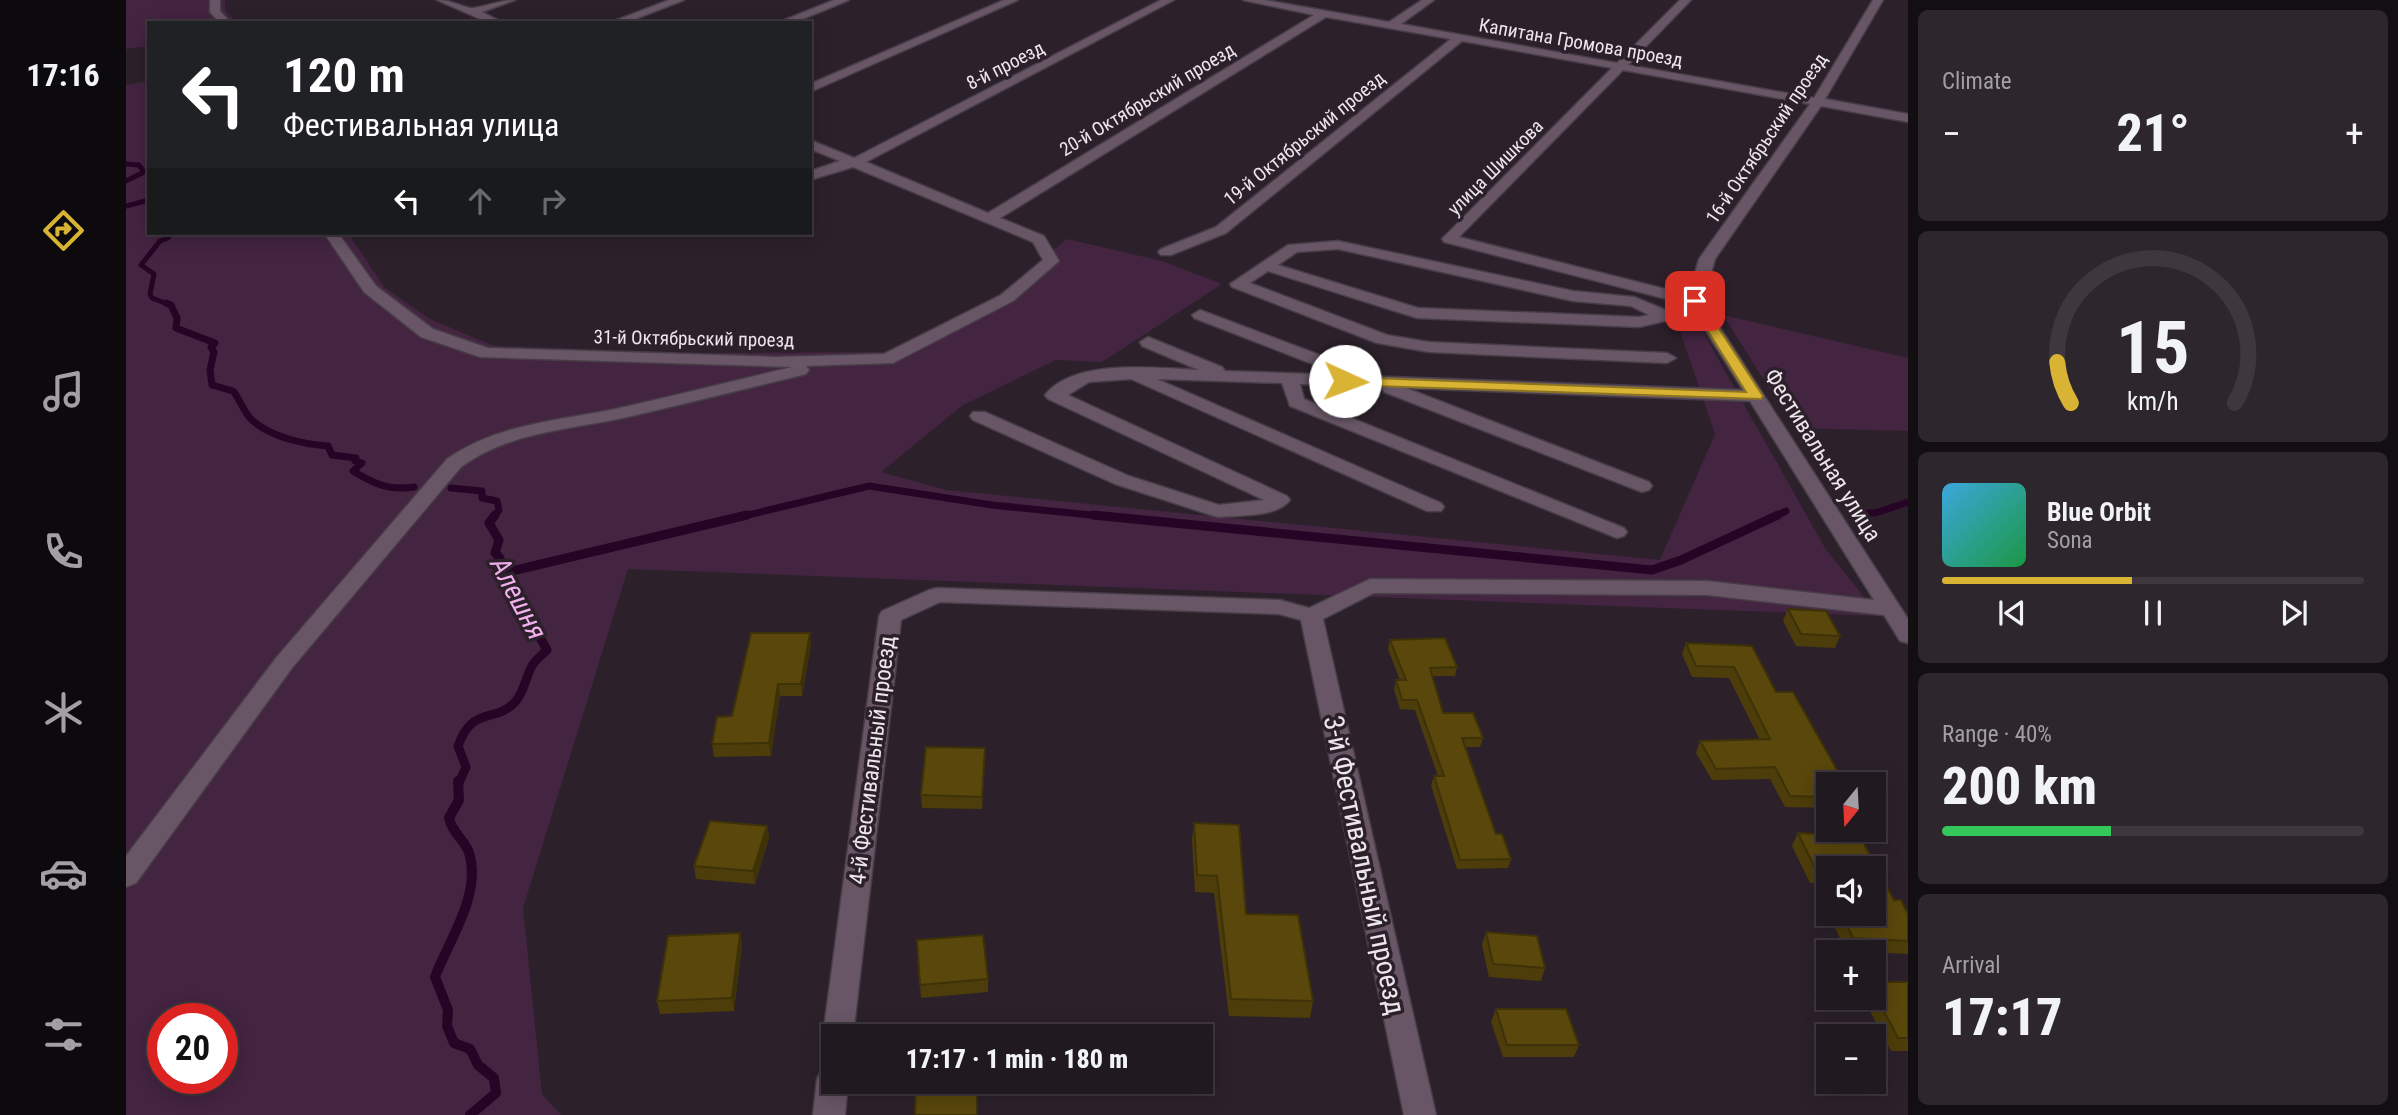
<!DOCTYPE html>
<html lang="en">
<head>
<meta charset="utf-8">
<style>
  body { margin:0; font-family:"Roboto Condensed",sans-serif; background:#2d262d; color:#f1f3f6; height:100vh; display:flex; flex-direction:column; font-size:26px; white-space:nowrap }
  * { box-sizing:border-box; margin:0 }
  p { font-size:23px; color:#a2a0a5 }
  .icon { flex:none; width:38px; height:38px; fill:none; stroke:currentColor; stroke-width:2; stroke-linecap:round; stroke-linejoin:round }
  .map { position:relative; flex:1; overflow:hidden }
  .drawer { display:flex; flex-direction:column; gap:10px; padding:10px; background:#120e12; width:490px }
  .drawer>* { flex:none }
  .hud { position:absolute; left:21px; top:21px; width:665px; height:214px; border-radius:0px; box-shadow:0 4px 18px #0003,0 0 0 2px #3e383e; background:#202124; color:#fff; overflow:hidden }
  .needle { width:46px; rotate:198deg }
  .buttons { position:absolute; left:1690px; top:772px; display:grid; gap:14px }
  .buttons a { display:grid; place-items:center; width:70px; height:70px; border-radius:0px; background:#211920; box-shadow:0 4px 18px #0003,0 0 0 2px #3e383e; font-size:35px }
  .speed { position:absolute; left:21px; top:1003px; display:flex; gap:14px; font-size:35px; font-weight:700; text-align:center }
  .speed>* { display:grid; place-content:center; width:91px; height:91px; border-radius:50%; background:#211920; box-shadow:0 4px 18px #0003,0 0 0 2px #3e383e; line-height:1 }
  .speed .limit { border:10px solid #d22; background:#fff; color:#111 }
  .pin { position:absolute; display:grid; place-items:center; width:60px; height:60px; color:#fff; margin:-30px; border-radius:14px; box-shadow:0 4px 10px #0006 }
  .me { position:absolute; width:77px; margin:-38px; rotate:92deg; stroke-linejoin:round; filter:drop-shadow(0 0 5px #0008) }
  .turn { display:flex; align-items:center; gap:24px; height:147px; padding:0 21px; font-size:32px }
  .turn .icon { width:91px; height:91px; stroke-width:2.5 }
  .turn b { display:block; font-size:49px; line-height:60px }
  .lanes { display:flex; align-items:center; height:66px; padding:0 21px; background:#0003; justify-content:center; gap:35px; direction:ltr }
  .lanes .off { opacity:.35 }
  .big { font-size:52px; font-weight:800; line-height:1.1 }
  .drawer .tile { flex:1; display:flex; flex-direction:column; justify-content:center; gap:10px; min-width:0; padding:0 24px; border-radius:10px; background:#2d262d }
  .drawer .dial { align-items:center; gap:0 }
  .dial svg { height:182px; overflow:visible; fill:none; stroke:#3e383e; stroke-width:7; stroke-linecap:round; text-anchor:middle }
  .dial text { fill:#f1f3f6; stroke:none }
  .song { display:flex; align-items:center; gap:21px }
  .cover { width:84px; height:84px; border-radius:10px; background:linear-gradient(135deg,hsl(200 70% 55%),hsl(140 70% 35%)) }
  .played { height:7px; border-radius:4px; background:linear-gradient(90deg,#d9b334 45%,#3e383e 45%) }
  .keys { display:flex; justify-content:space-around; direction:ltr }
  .heat { display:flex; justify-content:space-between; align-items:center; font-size:38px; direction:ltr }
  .charge { height:10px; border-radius:5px; background:linear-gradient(90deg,#34c759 40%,#3e383e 0) }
  .trip { position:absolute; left:695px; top:1024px; width:392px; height:70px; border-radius:0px; background:#211920; box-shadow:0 4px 18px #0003,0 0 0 2px #3e383e; font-weight:800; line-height:70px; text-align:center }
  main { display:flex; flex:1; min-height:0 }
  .tabs { display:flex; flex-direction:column; width:126px; justify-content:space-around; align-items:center; background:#0d0a0d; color:#a2a0a5 }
  .tabs .icon { width:49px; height:49px }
  .tabs .current { color:#d9b334 }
  .tabs b { font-size:32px; color:#f1f3f6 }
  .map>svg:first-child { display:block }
  .green { fill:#432441; fill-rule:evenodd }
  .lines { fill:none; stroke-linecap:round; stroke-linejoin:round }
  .stream-far3 { stroke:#260425; stroke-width:5 }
  .stream-far2 { stroke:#260425; stroke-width:7 }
  .stream-far1 { stroke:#260425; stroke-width:9 }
  .stream { stroke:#260425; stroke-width:10 }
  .minor-casing { stroke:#473d46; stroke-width:3 }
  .minor { fill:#685666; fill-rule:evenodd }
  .wall { fill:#4d3d0a; fill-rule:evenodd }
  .shaded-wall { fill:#3e3208 }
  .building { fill:#59470c; stroke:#3e3208; stroke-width:2 }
  .route { fill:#d9b334; stroke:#8d7422; stroke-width:2 }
  .labels { text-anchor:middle; stroke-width:7; stroke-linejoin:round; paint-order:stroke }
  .far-street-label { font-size:19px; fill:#ede6ec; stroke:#2c212b }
  .street-label { font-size:23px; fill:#ede6ec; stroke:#2c212b }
  .near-water-label { font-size:28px; font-style:italic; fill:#f1b0ec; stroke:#2c212b }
  .near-street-label { font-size:28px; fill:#ede6ec; stroke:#2c212b }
</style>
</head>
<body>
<main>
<nav class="tabs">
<b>17:16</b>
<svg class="icon current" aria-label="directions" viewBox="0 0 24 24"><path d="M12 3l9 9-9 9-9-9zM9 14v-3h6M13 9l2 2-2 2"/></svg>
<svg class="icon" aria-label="music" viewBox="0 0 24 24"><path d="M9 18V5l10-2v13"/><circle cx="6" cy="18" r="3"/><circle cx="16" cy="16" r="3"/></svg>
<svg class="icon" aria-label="phone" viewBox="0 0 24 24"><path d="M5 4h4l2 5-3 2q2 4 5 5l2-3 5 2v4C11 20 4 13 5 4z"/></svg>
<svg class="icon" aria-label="climate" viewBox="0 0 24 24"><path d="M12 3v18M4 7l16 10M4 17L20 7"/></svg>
<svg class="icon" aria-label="car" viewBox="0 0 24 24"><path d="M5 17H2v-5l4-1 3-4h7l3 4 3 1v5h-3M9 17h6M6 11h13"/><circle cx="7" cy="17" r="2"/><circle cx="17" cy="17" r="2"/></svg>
<svg class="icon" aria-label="filters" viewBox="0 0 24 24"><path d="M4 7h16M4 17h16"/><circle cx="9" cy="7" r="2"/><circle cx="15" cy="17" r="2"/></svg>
</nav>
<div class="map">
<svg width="1782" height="1115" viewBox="0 0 1782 1115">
  <rect width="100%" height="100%" fill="#2c212b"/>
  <path class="green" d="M0 0H99V10L111 23H23V46L0 49Z
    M23 81V233H222L258 287 304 319 368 346 578 353 758 352 872 295 941 239 1036 261 1096 284 976 362 930 360 837 405 755 472 820 490 1534 560 1589 434 1551 322 1576 330 1699 548 1753 616 502 569 397 908 416 1094 435 1115H0V85ZM37 1018H96V1078H37Z
    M1597 315 1782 358V431L1668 428Z"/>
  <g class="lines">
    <path class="stream-far3" d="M0 164 13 165 18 172 0 181
      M0 206 23 200
      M42 233V238L34 241 15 265 28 274 24 294 26 298 44 305"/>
    <path class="stream-far2" d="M40 303 45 305 51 318 50 328 89 343 85 347 88 352 84 370 86 385 107 391C114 399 117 411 125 419 143 437 177 444 202 446L206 455 230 458 229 461 236 463 227 471C248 484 264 491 288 487
      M325 488 356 491V498L371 501 373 510 368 517
      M1734 513H1749L1782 502
      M614 517 743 486 866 505 985 517
      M1648 517 1660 511"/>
    <path class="stream-far1" d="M967 515 1526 570 1555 560 1652 515
      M386 571 621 515
      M333 783 340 767 332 746C347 704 370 724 390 701 398 692 400 676 406 666 409 660 416 655 421 650L405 621 398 615 400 605 392 601 390 589 384 583 386 571 373 570 370 565 374 558 369 553 373 540 363 523 369 515"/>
    <path class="stream" d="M332 781 333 800 323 818C326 834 341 841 344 856 354 897 323 940 309 977L322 1010 321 1026 328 1043 344 1049 352 1065 368 1078 370 1093 344 1115"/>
    <g class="minor-casing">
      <path id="minor" d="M84 0H94V11L105 23H94L84 12Z
        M311 0C324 0 332 5 344 8 351 9 376 0 389 0L356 12 378 23H363Z
        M543 0H558L499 23H483Z
        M708 0H723L667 23H651Z
        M878 0H892L684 92V84Z
        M1035 0H1048L740 162 862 213 1188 15 1117 0H1139L1263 22 1296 0H1308L1275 24 1491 63 1554 0H1565L1502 65 1688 98 1747 0H1757L1699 99 1782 114V122L1695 106 1589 259 1577 301 1782 619V643L1774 641 1758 615 1581 595 1248 593 1197 619 1310 1115H1278L1175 620 1153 614 814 602 775 620 727 1036H707V1047L701 1045 697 1036 753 616 756 611 803 590 811 588 1154 600 1183 608 1244 579 1581 581 1748 600 1624 401 1280 388 1523 482 1526 486 1523 490 1516 492 1258 392 1256 387 1174 384 1178 399 1498 528 1501 532 1498 536 1491 538 1164 406 1156 383 1031 379 1315 503 1318 507 1315 511H1301L1005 379 963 382 942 395 1161 496 1164 500C1150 518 1113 515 1092 517L1085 515 989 484 847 420 844 416 847 412H859L1003 476 1093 505 1138 500 922 399 919 395C948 358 1030 368 1073 370L1016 346 1014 342 1022 337 1096 367 1099 371 1215 375 1068 318 1066 315 1074 310 1236 371 1238 376 1617 390 1574 322 1539 321 1513 327 1291 318 1142 271 1124 283 1261 335 1303 342 1541 353 1550 358 1541 363 1303 352 1251 343 1106 287 1104 284 1162 245 1212 241 1447 291 1508 297 1542 311 1568 312 1564 305 1318 242 1316 239 1486 68 1336 41 1100 233 1045 255H1035L1032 252 1035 249 1090 227 1325 39 1200 17 874 218 918 236 933 261 887 301 767 363 680 366 683 370 680 374C619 389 559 404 497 418 441 430 383 432 335 467L166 668 10 883 0 887V856L150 658 321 459C371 424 430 421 489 409 548 396 607 381 666 367L354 357 295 337 238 292 198 233H212L250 286 307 329 362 348 651 357 758 354 875 295 917 260 907 242 727 167 684 180V171L714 161 684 149V140L728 158ZM1497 70 1684 104 1573 259 1563 295 1333 237ZM1212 249 1447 301 1505 306 1523 315 1513 317 1292 308 1152 265 1171 252Z
        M707 1065V1082H722L719 1115H687L691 1079 696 1069Z"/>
    </g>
    <use href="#minor" class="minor"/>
  </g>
  <path class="wall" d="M1662 609 1714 636 1709 648 1670 646 1657 621Z
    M1264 640 1331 667 1329 676H1307L1317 713 1357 738 1354 747H1339L1370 834 1385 859 1382 868 1331 869 1305 785 1308 776H1312L1289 710 1274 709 1268 689 1270 680H1274L1262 649Z
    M1560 643 1626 646 1650 692 1703 784V808L1659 807 1644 779 1586 780 1570 753 1574 741 1634 740 1603 678 1566 677 1556 654Z
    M685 645 676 696H654L645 756 588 757 586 744 606 716Z
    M859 760 856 809 796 808 795 795Z
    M1068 823 1120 914 1187 1001 1184 1018 1103 1016 1088 893 1069 892 1066 840Z
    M641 826 643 838 629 884 570 879 568 866Z
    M1672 833 1768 900 1782 914V954L1720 951 1688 883H1684L1666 846ZM1703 868 1748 914H1703Z
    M1360 932 1419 968 1415 981 1363 977 1356 945Z
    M614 933 616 946 608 1011 534 1014 531 1001Z
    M791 940 862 979V992L795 998Z
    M1748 982H1782V1051H1765L1737 998H1748Z
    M1370 1009 1453 1045 1448 1057H1377L1365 1022Z"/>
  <path class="shaded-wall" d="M684 633 685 645 676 696 675 684Z
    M652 684 654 696 645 756 643 743Z
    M859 748V760L856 809V797Z
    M641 826 643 838 629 884 627 871Z
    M614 933 616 946 608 1011 606 998Z"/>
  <path class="building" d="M1662 609 1700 611 1714 636 1675 634Z
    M625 633H684L675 684H652L643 743 586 744 591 717 606 716Z
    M1319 638 1331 667 1304 668 1317 713H1347L1357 738H1336L1370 834H1376L1385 859 1334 860 1308 776H1318L1291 700H1276L1270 680H1280L1264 640Z
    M1560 643 1626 646 1650 692H1667L1719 784H1703V797L1664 796 1649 767 1590 769 1574 741 1644 739 1608 667 1570 666Z
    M800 747 859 748 856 797 795 795Z
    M584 821 641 826 627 871 568 866Z
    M1068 823 1113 825 1120 914 1172 915 1187 1001 1105 999 1091 876 1071 875Z
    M1672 833 1734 836 1768 900H1775L1782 914V941L1727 938 1715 914H1748V868H1703V888L1695 871 1690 870Z
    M1360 932 1411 936 1419 968 1367 964Z
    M614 933 606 998 531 1001 542 936Z
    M857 935 862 979 794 985 791 940Z
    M1748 982H1782V1038H1772L1748 993Z
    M1370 1009H1440L1453 1045H1381Z
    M790 1082H851V1115H789Z"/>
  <path class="route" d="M1569 297 1575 301 1637 396 1635 399 1219 385 1212 381 1219 377 1620 392 1563 301Z"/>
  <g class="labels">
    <g class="far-street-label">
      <text transform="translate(1455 42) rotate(10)" y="7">Капитана Громова проезд</text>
      <text transform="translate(879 65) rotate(-27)" y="7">8-й проезд</text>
      <text transform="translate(1021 99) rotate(-31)" y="7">20-й Октябрьский проезд</text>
      <text transform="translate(1178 138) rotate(-39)" y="7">19-й Октябрьский проезд</text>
      <text transform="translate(1640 138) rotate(-56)" y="7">16-й Октябрьский проезд</text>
      <text transform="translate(1369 167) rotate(-45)" y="7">улица Шишкова</text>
      <text transform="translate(568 338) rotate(1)" y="7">31-й Октябрьский проезд</text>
    </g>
    <g class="street-label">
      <text transform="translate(1697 455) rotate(58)" y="8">Фестивальная улица</text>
      <text transform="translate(746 760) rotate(-83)" y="8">4-й Фестивальный проезд</text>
    </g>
    <g class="near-water-label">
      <text transform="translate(393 598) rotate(62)" y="10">Алешня</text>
    </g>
    <g class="near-street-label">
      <text transform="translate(1239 865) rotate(78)" y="10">3-й Фестивальный проезд</text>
    </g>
  </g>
</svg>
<div class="buttons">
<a><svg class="needle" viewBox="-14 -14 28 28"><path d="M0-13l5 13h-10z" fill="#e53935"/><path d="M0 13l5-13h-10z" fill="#a2a0a5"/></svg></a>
<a><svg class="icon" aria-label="sound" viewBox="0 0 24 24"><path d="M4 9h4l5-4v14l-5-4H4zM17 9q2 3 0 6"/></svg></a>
<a>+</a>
<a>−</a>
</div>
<div class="speed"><div class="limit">20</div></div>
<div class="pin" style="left:1569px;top:301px;background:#d93025"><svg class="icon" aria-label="arrive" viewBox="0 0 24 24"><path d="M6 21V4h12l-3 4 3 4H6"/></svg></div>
<svg class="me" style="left:1219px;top:381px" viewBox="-20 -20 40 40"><circle r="19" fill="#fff"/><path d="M0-13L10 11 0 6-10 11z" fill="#d9b334"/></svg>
<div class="trip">17:17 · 1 min · 180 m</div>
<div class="hud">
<div class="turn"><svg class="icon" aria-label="left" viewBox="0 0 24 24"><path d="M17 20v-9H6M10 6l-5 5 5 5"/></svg><div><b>120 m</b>Фестивальная улица</div></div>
<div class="lanes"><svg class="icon" aria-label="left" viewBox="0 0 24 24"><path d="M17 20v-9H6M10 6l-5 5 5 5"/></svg><svg class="icon off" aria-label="ahead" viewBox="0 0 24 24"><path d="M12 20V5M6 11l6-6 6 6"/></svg><svg class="icon off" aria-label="right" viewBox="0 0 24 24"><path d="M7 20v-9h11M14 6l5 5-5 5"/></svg></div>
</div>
</div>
<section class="drawer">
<div class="tile"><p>Climate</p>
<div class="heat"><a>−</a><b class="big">21°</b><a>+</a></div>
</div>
<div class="tile dial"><svg viewBox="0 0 100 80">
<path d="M14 69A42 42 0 1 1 86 69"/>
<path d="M14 69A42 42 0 0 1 8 51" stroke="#d9b334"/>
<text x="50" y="56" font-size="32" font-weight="700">15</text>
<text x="50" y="72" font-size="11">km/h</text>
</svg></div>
<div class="tile">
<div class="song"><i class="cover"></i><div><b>Blue Orbit</b><p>Sona</p></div></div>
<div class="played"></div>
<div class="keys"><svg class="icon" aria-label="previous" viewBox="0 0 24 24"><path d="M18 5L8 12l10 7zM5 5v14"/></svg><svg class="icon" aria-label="pause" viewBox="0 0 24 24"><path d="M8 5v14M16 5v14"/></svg><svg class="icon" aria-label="next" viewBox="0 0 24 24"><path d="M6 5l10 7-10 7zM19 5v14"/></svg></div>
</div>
<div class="tile"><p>Range · 40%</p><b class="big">200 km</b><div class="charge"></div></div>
<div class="tile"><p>Arrival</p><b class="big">17:17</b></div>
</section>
</main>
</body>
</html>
